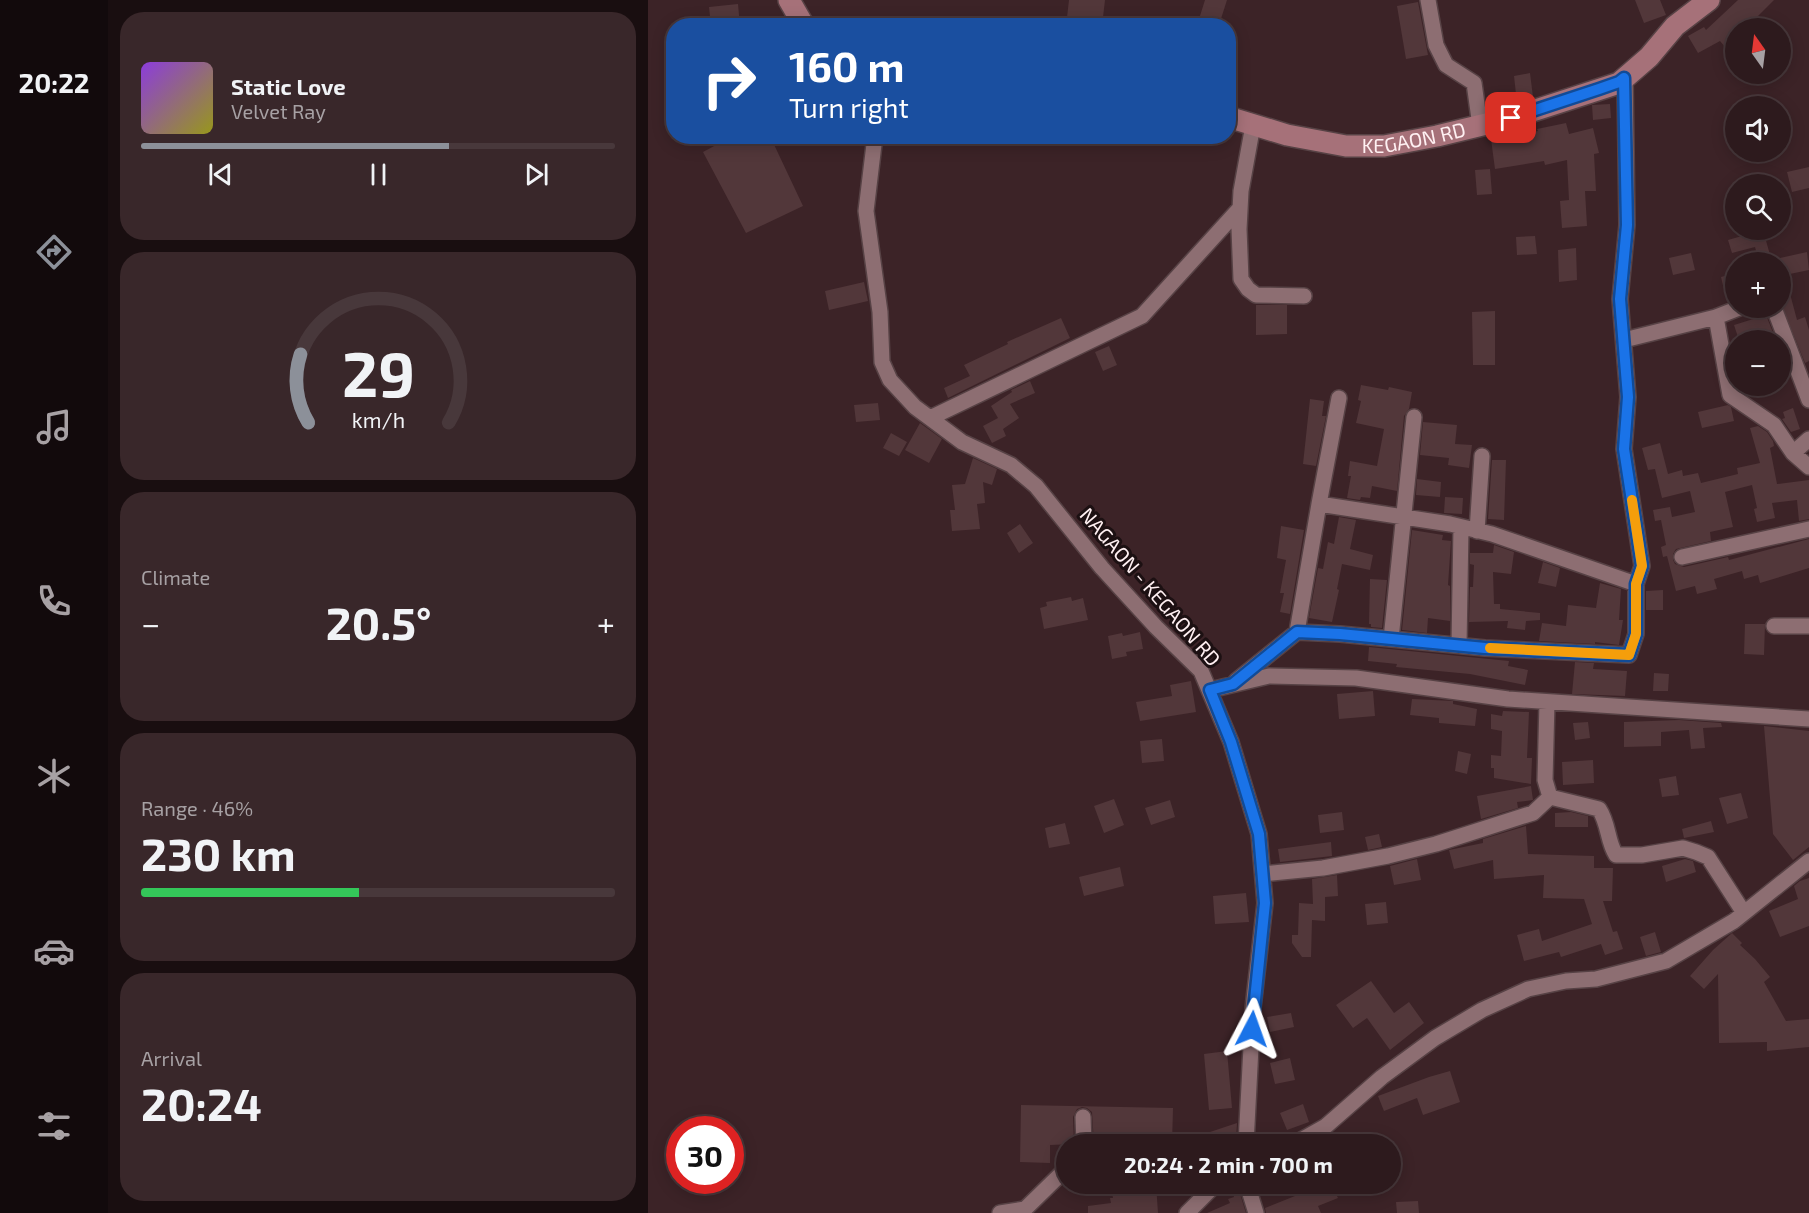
<!DOCTYPE html>
<html lang="en">
<head>
<meta charset="utf-8">
<style>
  body { margin:0; font-family:"Exo 2",sans-serif; background:#39272a; color:#f1f3f6; height:100vh; display:flex; flex-direction:column; font-size:22px; white-space:nowrap }
  * { box-sizing:border-box; margin:0 }
  p { font-size:20px; color:#a7a1a4 }
  .icon { flex:none; width:33px; height:33px; fill:none; stroke:currentColor; stroke-width:2; stroke-linecap:round; stroke-linejoin:round }
  .map { position:relative; flex:1; overflow:hidden }
  .details { display:flex; flex-direction:column; gap:12px; padding:12px; background:#190e10; width:540px }
  .details>* { flex:none }
  .top-card { position:absolute; left:18px; top:18px; width:570px; height:126px; border-radius:24px; box-shadow:0 3px 15px #0003,0 0 0 2px #48383b; background:#1a4fa0; color:#fff; overflow:hidden }
  .needle { width:39px; rotate:346deg }
  .tools { position:absolute; left:1077px; top:18px; display:grid; gap:12px }
  .tools a { display:grid; place-items:center; width:66px; height:66px; border-radius:50%; background:#2d1a1d; box-shadow:0 3px 15px #0003,0 0 0 2px #48383b; font-size:30px }
  .speed { position:absolute; left:18px; top:1116px; display:flex; gap:12px; font-size:30px; font-weight:700; text-align:center }
  .speed>* { display:grid; place-content:center; width:78px; height:78px; border-radius:50%; background:#2d1a1d; box-shadow:0 3px 15px #0003,0 0 0 2px #48383b; line-height:1 }
  .speed .limit { border:9px solid #d22; background:#fff; color:#111 }
  .pin { position:absolute; display:grid; place-items:center; width:51px; height:51px; color:#fff; margin:-26px; border-radius:12px; box-shadow:0 3px 9px #0006 }
  .me { position:absolute; width:66px; margin:-33px; rotate:4deg; stroke-linejoin:round; filter:drop-shadow(0 0 4px #0008) }
  .turn { display:flex; align-items:center; gap:21px; height:126px; padding:0 24px; font-size:27px }
  .turn .icon { width:78px; height:78px; stroke-width:2.5 }
  .turn b { display:block; font-size:42px; line-height:51px }
  .big { font-size:45px; font-weight:700; line-height:1.1 }
  .details .tile { flex:1; display:flex; flex-direction:column; justify-content:center; gap:9px; min-width:0; padding:0 21px; border-radius:24px; background:#39272a }
  .details .dial { align-items:center; gap:0 }
  .dial svg { height:156px; overflow:visible; fill:none; stroke:#48383b; stroke-width:7; stroke-linecap:round; text-anchor:middle }
  .dial text { fill:#f1f3f6; stroke:none }
  .song { display:flex; align-items:center; gap:18px }
  .cover { width:72px; height:72px; border-radius:9px; background:linear-gradient(135deg,hsl(270 70% 55%),hsl(60 70% 35%)) }
  .played { height:6px; border-radius:3px; background:linear-gradient(90deg,#8c9099 65%,#48383b 65%) }
  .keys { display:flex; justify-content:space-around; direction:ltr }
  .heat { display:flex; justify-content:space-between; align-items:center; font-size:33px; direction:ltr }
  .charge { height:9px; border-radius:4px; background:linear-gradient(90deg,#34c759 46%,#48383b 0) }
  .trip { position:absolute; left:408px; top:1134px; width:345px; height:60px; border-radius:30px; background:#2d1a1d; box-shadow:0 3px 15px #0003,0 0 0 2px #48383b; font-weight:700; line-height:60px; text-align:center }
  main { display:flex; flex:1; min-height:0 }
  .tab-bar { display:flex; flex-direction:column; width:108px; justify-content:space-around; align-items:center; background:#120a0c; color:#a7a1a4 }
  .tab-bar .icon { width:42px; height:42px }
  .tab-bar .on { color:#8c9099 }
  .tab-bar b { font-size:27px; color:#f1f3f6 }
  .map>svg:first-child { display:block }
  .building { fill:#52373a }
  .lines { fill:none; stroke-linecap:round; stroke-linejoin:round }
  .street-casing { stroke:#574245; stroke-width:18 }
  .secondary-casing { stroke:#574245; stroke-width:24 }
  .street { stroke:#8d6e72; stroke-width:15 }
  .secondary { stroke:#a67179; stroke-width:21 }
  .route-casing { stroke:#114b97; stroke-width:15 }
  .route { stroke:#1a73e8; stroke-width:10 }
  .slow { stroke:#f59e0b; stroke-width:10 }
  .labels { text-anchor:middle; stroke-width:6; stroke-linejoin:round; paint-order:stroke }
  .street-label { font-size:20px; fill:#fff0f2; stroke:#1c1012 }
</style>
</head>
<body>
<main>
<nav class="tab-bar">
<b>20:22</b>
<svg class="icon on" aria-label="directions" viewBox="0 0 24 24"><path d="M12 3l9 9-9 9-9-9zM9 14v-3h6M13 9l2 2-2 2"/></svg>
<svg class="icon" aria-label="music" viewBox="0 0 24 24"><path d="M9 18V5l10-2v13"/><circle cx="6" cy="18" r="3"/><circle cx="16" cy="16" r="3"/></svg>
<svg class="icon" aria-label="phone" viewBox="0 0 24 24"><path d="M5 4h4l2 5-3 2q2 4 5 5l2-3 5 2v4C11 20 4 13 5 4z"/></svg>
<svg class="icon" aria-label="climate" viewBox="0 0 24 24"><path d="M12 3v18M4 7l16 10M4 17L20 7"/></svg>
<svg class="icon" aria-label="car" viewBox="0 0 24 24"><path d="M5 17H2v-5l4-1 3-4h7l3 4 3 1v5h-3M9 17h6M6 11h13"/><circle cx="7" cy="17" r="2"/><circle cx="17" cy="17" r="2"/></svg>
<svg class="icon" aria-label="filters" viewBox="0 0 24 24"><path d="M4 7h16M4 17h16"/><circle cx="9" cy="7" r="2"/><circle cx="15" cy="17" r="2"/></svg>
</nav>
<section class="details">
<div class="tile">
<div class="song"><i class="cover"></i><div><b>Static Love</b><p>Velvet Ray</p></div></div>
<div class="played"></div>
<div class="keys"><svg class="icon" aria-label="previous" viewBox="0 0 24 24"><path d="M18 5L8 12l10 7zM5 5v14"/></svg><svg class="icon" aria-label="pause" viewBox="0 0 24 24"><path d="M8 5v14M16 5v14"/></svg><svg class="icon" aria-label="next" viewBox="0 0 24 24"><path d="M6 5l10 7-10 7zM19 5v14"/></svg></div>
</div>
<div class="tile dial"><svg viewBox="0 0 100 80">
<path d="M14 69A42 42 0 1 1 86 69"/>
<path d="M14 69A42 42 0 0 1 10 34" stroke="#8c9099"/>
<text x="50" y="56" font-size="32" font-weight="700">29</text>
<text x="50" y="72" font-size="11">km/h</text>
</svg></div>
<div class="tile"><p>Climate</p>
<div class="heat"><a>−</a><b class="big">20.5°</b><a>+</a></div>
</div>
<div class="tile"><p>Range · 46%</p><b class="big">230 km</b><div class="charge"></div></div>
<div class="tile"><p>Arrival</p><b class="big">20:24</b></div>
</section>
<div class="map">
<svg width="1161" height="1213" viewBox="0 0 1161 1213">
  <rect width="100%" height="100%" fill="#3c2327"/>
  <path class="building" d="M421 0H457L454 26H418Z
    M557 0H579L571 25 551 19Z
    M987 0H1012L1018 15 996 23Z
    M1090 0H1126L1098 28H1088V39L1078 48 1072 41 1050 53 1040 36 1056 27 1058 30Z
    M770 2 780 55 758 59 749 6Z
    M90 4 92 26H63L61 7Z
    M882 73 885 97 869 103 866 76Z
    M962 104 963 118 945 120 944 105Z
    M918 123 921 134 945 128 951 153 946 154 948 191H937L939 226 914 228 912 201 921 200 919 160 897 165 896 161 847 169 843 139 890 131 889 129Z
    M85 136H122L155 206 98 233 55 152Z
    M1161 167V188L1144 192 1139 172Z
    M842 169 844 194 829 195 827 170Z
    M1115 230 1124 262H1111L1107 247 1084 253 1080 240Z
    M887 236 889 254 869 255 868 237Z
    M928 248 929 280 911 282 910 250Z
    M1159 252 1161 270 1137 275 1149 320 1157 317 1161 330V361L1157 363 1132 301V258Z
    M1043 253 1047 270 1025 275 1021 258Z
    M1088 273V299L1079 302 1073 277Z
    M216 282 220 301 181 310 177 291Z
    M608 305H639V334L608 335Z
    M847 311V365H825L824 312Z
    M1118 315 1128 340H1091L1086 325Z
    M413 318 422 338 300 398 296 388 322 376 316 365 360 344 359 342Z
    M461 346 469 365 455 371 447 352Z
    M382 381 387 393 362 404 371 418 355 429 358 436 344 443 335 426 350 418 343 406 364 392 363 390Z
    M713 385 740 390 741 387 764 392 761 409 756 416 749 491 724 486 722 498 713 497 712 500 699 498 703 476H700L702 461 729 466 736 429 708 423 713 401 710 400Z
    M662 399 676 401 674 416H678L668 466 655 464Z
    M230 403 232 420 208 422 206 405Z
    M1080 405 1083 407 1086 421 1054 428 1050 412Z
    M1145 408 1152 429 1143 432 1134 419 1137 418 1135 412Z
    M775 422 809 425 807 444 824 445 821 468 800 465 801 458 772 455Z
    M272 423 294 439 281 463 257 450Z
    M1110 426 1119 432 1125 441 1126 446 1122 448 1129 484 1161 480V519L1151 521 1149 500 1124 503 1127 518 1109 522 1106 509 1109 508 1104 485 1077 492 1085 527 1062 532 1063 541 1028 549 1025 554V560L1027 564 1036 567 1080 557 1081 560 1161 539V568L1112 583 1110 575 1096 579 1094 571 1066 579 1069 589 1049 594 1047 586 1028 591 1019 556 1015 557 1013 547 1018 545 1013 520 1007 521 1005 510 1022 507 1024 517 1047 512 1042 491 1014 498 1007 469 1000 470 994 448 1012 443 1020 474 1034 470 1035 476 1050 473 1053 483 1090 474 1089 468 1112 463 1102 428Z
    M243 433 259 442 251 456 235 448Z
    M325 458 349 469 344 485 335 482 337 503 329 504 332 529 304 531 302 510H307L304 485 317 484Z
    M844 460H858L856 520 840 519Z
    M769 479 793 482 792 497 768 495Z
    M797 497 815 498 814 514 796 513Z
    M691 517 708 520 702 549 725 555 722 570 694 564 689 589 691 590 684 622 661 618 670 568 675 569 680 542 686 544Z
    M372 524 385 543 371 553 359 533Z
    M633 526 656 530 642 614 632 612 636 593H632L638 560 629 558Z
    M764 530 795 535 794 540 803 541 800 585 802 586V621L780 618 779 633 754 630Z
    M846 545 866 552 863 574 845 572 846 604H852V609L892 613V620L878 621 877 630 859 628 860 621 821 622 822 587H825L826 565 822 564V553H845Z
    M895 562 912 568 908 587 890 583Z
    M722 579 739 580 734 628 723 627V624H721Z
    M952 583 973 589 971 620H975L971 645 947 642V644L891 641 894 623 918 626 920 605 948 608Z
    M1015 590V610H998V591Z
    M423 597 424 601 435 598 440 620 396 629 392 608 399 606 398 602Z
    M1097 624H1117L1116 655 1096 654Z
    M492 632 495 649 478 652 479 656 464 659 460 636 474 633 475 636Z
    M721 647 861 661 860 666 880 670 877 685 822 674 748 667 749 664 720 661Z
    M927 662 946 663 945 669 979 671 977 696 924 694Z
    M1006 673 1021 674 1020 691H1005Z
    M543 681 548 712 492 721 488 702 524 696 522 685Z
    M725 691 727 716 691 719 689 694Z
    M764 699 805 701V704L829 709 827 726 791 723V718L762 715Z
    M855 711 881 712 879 758H884L883 784 846 778V768H843V755L853 756 854 731 843 729V714L854 716Z
    M1031 720 1073 723 1074 727 1055 728 1057 748 1043 749 1041 730 1013 732V746L976 747V722Z
    M940 722 942 738 927 740 925 723Z
    M1116 726 1161 731V847L1145 860 1125 834Z
    M514 739 516 761 494 763 492 741Z
    M810 751 823 754 819 774 807 771Z
    M945 760 946 783 915 785 914 762Z
    M1028 776 1031 795 1014 797 1011 779Z
    M883 786 885 800 869 802 870 808 833 819 829 796Z
    M1093 793 1100 818 1079 824 1071 798Z
    M466 799 476 825 456 833 446 806Z
    M522 800 527 817 503 825 497 808Z
    M694 812 696 830 672 833 670 815Z
    M923 812 940 816V827H907V813Z
    M1063 821 1066 832 1036 838 1034 829Z
    M417 823 422 844 401 848 397 828Z
    M878 826 880 854 946 856V868H965L964 901H955L965 932 969 931 975 949 957 955 953 944 913 957 911 952 876 961 869 935 891 929 894 941 944 924 936 899 895 898 896 875 846 879 845 860 806 869 801 850 835 843V839Z
    M731 834 734 847 720 850 717 837Z
    M683 842 684 856 632 862 630 849Z
    M769 859 773 880 746 885 742 866Z
    M1037 859 1045 861 1048 872 1018 882 1014 866Z
    M472 867 476 886 436 896 431 877Z
    M689 875 690 896 677 897V921L664 920 663 957H654L644 943V935H650L651 903 665 904 664 879Z
    M1161 878V926L1132 937 1121 911 1150 899 1146 886 1152 881Z
    M598 893 601 922 567 924 565 896Z
    M738 902 740 923 719 925 717 904Z
    M1007 932 1013 952 998 956 992 937Z
    M1084 933 1094 943 1092 945 1107 959 1122 977 1116 982 1138 1021 1161 1019V1047L1119 1051V1042L1071 1043 1070 974 1056 989 1042 976 1065 950Z
    M723 981 746 1013 761 1002 776 1023 742 1050 719 1018 705 1028 688 1005Z
    M643 1013 646 1027 622 1032 619 1017Z
    M579 1051 584 1108 561 1110 556 1054Z
    M642 1058 647 1080 627 1084 622 1063Z
    M802 1071 812 1102 775 1115 769 1098 736 1111 730 1096 781 1077Z
    M655 1104 661 1122 639 1130 632 1113Z
    M373 1105 525 1108 524 1144H446L444 1112 439 1108 434 1107 429 1109 425 1117 426 1144 402 1145V1163L372 1162Z
    M589 1123 588 1140 582 1142 583 1144H557L553 1135Z
    M462 1184H508L510 1213H440V1206L463 1203 462 1198H465Z
    M582 1184H589L598 1213H559L582 1203 580 1199 586 1197Z
    M665 1184H683L690 1198 670 1206 673 1213H618L617 1208 667 1188Z
    M770 1201 771 1213H749L748 1202Z"/>
  <g class="lines">
    <g class="street-casing">
      <path id="street" d="M780 0 788 45 798 65 826 83 832 126
        M977 78 979 225 972 299 980 397 976 449 994 566 988 584 844 534 802 524 671 504 649 632 692 634 837 648 981 655 988 634V584
        M605 125 593 191 591 229 593 279 600 289 608 295 656 296
        M227 136 218 211 232 312 234 362 242 380 267 407 314 442 363 465 388 486 454 568 508 627 553 671 583 742 611 834 617 903 605 1008 598 1144
        M1126 308 1161 400
        M1068 317 1091 308
        M976 340 1068 317 1082 395 1126 425 1145 453 1161 467
        M282 418 494 316 592 208
        M1145 453 1161 439
        M671 504 691 398
        M829 531 834 456
        M1034 557 1161 529
        M1126 626H1161
        M743 639 766 417
        M811 645 813 527
        M588 681 649 632
        M562 690 621 676 708 678 860 699 1161 719
        M899 702 897 780 902 797 951 809C961 824 959 841 968 855H994L1035 848 1048 852 1060 857 1096 913
        M615 874 675 868 740 856 788 844 885 813 902 797
        M435 1117 436 1144
        M646 1144 678 1126 734 1077 787 1038 834 1010 880 989 918 981 948 979 1018 961 1086 921 1161 861
        M599 1184 608 1213
        M352 1213 377 1209 418 1169
        M539 1213 568 1184"/>
    </g>
    <g class="secondary-casing">
      <g id="secondary">
        <path d="M141 0 156 26"/>
        <path id="s1" d="M580 117 639 135 698 146H736L789 136 863 118 971 83 1001 57 1027 26 1061 0"/>
      </g>
    </g>
    <use href="#street" class="street"/>
    <use href="#secondary" class="secondary"/>
  </g>
  <g class="lines">
    <g class="route-casing">
      <path id="route" d="M604 1029 617 903 611 834 583 742 562 690 585 684 649 632 692 634 837 648 981 655 988 634V584L994 566 976 449 980 397 972 299 979 225 976 78 971 82 951 89 863 118"/>
    </g>
    <use href="#route" class="route"/>
    <path class="slow" d="M842 648 981 655 988 634V584L994 566 984 500"/>
  </g>
  <g class="labels">
    <g class="street-label">
      <text dy="7" stroke="none"><textPath href="#s1" startOffset="190">KEGAON RD</textPath></text>
      <text transform="translate(502 587) rotate(49)" y="7">NAGAON - KEGAON RD</text>
    </g>
  </g>
</svg>
<div class="tools">
<a><svg class="needle" viewBox="-14 -14 28 28"><path d="M0-13l5 13h-10z" fill="#e53935"/><path d="M0 13l5-13h-10z" fill="#a7a1a4"/></svg></a>
<a><svg class="icon" aria-label="sound" viewBox="0 0 24 24"><path d="M4 9h4l5-4v14l-5-4H4zM17 9q2 3 0 6"/></svg></a>
<a><svg class="icon" aria-label="search" viewBox="0 0 24 24"><circle cx="10" cy="10" r="6"/><path d="M15 15l6 6"/></svg></a>
<a>+</a>
<a>−</a>
</div>
<div class="speed"><div class="limit">30</div></div>
<div class="pin" style="left:863px;top:118px;background:#d93025"><svg class="icon" aria-label="arrive" viewBox="0 0 24 24"><path d="M6 21V4h12l-3 4 3 4H6"/></svg></div>
<svg class="me" style="left:604px;top:1029px" viewBox="-20 -20 40 40"><path d="M0-17L14 15 0 8-14 15z" fill="#1a73e8" stroke="#fff" stroke-width="4"/></svg>
<div class="trip">20:24 · 2 min · 700 m</div>
<div class="top-card">
<div class="turn"><svg class="icon" aria-label="right" viewBox="0 0 24 24"><path d="M7 20v-9h11M14 6l5 5-5 5"/></svg><div><b>160 m</b>Turn right</div></div>
</div>
</div>
</main>
</body>
</html>
